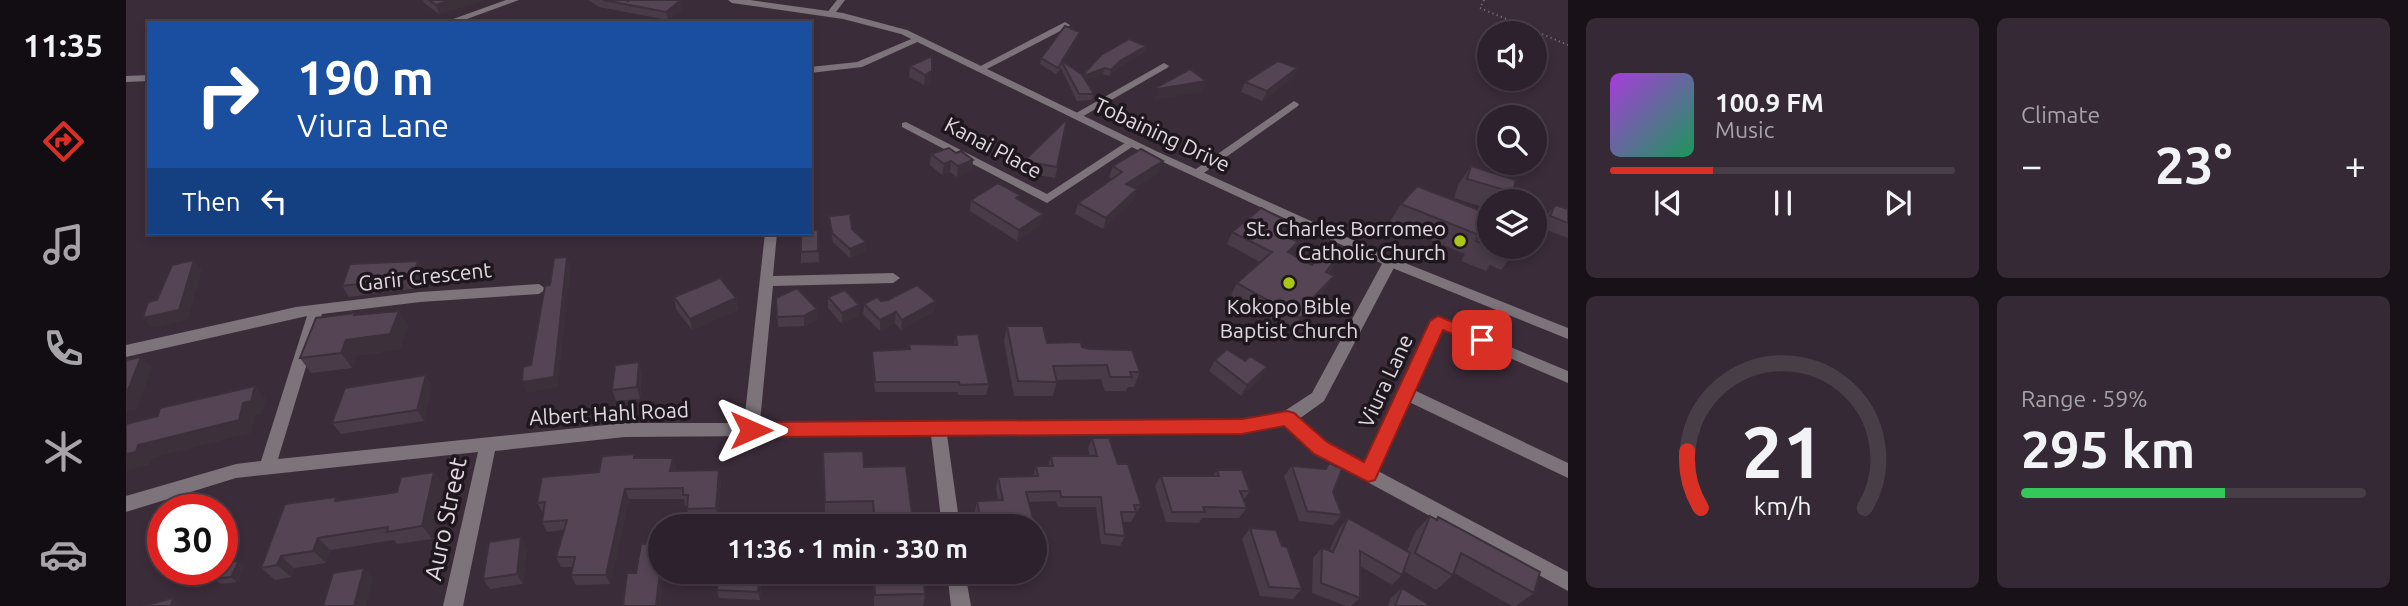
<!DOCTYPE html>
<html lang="en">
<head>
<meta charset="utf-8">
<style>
  body { margin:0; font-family:Ubuntu,sans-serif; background:#342934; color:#f1f3f6; height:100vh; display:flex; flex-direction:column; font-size:26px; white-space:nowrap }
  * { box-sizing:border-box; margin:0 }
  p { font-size:23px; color:#a6a3a9 }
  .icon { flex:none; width:38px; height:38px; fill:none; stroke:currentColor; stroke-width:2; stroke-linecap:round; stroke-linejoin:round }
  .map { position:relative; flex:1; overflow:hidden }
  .side { display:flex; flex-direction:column; gap:18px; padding:18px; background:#181218; width:840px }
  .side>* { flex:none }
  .banner { position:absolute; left:21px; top:21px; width:665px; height:214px; border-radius:0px; box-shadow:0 4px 10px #0003,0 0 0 2px #483e48; background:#1a4fa0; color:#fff; overflow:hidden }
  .controls { position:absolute; left:1351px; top:21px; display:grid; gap:14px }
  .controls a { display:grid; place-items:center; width:70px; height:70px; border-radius:50%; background:#2c212c; box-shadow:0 4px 10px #0003,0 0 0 2px #483e48; font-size:35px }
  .speed { position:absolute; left:21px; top:494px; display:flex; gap:14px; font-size:35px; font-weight:700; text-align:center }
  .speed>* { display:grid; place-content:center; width:91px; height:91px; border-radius:50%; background:#2c212c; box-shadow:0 4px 10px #0003,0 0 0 2px #483e48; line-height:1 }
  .speed .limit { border:10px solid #d22; background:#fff; color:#111 }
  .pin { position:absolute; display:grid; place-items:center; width:60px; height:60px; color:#fff; margin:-30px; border-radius:14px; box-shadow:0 4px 10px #0006 }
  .me { position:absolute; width:77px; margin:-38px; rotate:90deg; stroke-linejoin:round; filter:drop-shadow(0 0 5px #0008) }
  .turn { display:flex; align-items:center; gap:24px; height:147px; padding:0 35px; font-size:32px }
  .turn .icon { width:91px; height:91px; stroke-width:2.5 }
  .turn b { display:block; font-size:49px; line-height:60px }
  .then { display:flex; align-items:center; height:66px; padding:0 35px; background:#0003; gap:14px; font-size:26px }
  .big { font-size:52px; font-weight:700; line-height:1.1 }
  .side .tile { flex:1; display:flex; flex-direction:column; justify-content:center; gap:10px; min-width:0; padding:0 24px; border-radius:10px; background:#342934 }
  .side .dial { align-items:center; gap:0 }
  .dial svg { height:182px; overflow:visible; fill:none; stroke:#483e48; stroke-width:7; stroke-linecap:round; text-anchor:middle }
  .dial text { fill:#f1f3f6; stroke:none }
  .song { display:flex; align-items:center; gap:21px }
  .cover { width:84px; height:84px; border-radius:10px; background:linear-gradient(135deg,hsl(280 70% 55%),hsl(150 70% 35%)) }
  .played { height:7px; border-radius:4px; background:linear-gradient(90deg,#d93025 30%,#483e48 30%) }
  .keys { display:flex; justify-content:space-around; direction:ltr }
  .heat { display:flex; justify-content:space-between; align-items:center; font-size:38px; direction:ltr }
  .charge { height:10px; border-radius:5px; background:linear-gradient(90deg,#34c759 59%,#483e48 0) }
  .side .tiles { flex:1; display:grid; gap:18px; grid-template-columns:repeat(2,1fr) }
  .trip { position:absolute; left:522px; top:514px; width:399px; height:70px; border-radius:35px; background:#2c212c; box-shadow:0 4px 10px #0003,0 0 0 2px #483e48; font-weight:700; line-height:70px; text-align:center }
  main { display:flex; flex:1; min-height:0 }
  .tabs { display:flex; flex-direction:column; width:126px; justify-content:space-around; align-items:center; background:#120d12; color:#a6a3a9 }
  .tabs .icon { width:49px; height:49px }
  .tabs .selected { color:#d93025 }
  .tabs b { font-size:32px; color:#f1f3f6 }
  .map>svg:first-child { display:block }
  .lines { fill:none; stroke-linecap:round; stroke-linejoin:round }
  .path { stroke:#847783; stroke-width:2; stroke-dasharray:1 3.5; stroke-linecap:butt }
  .minor { fill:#7c737b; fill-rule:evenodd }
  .tertiary { fill:#7c737b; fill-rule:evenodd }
  .wall { fill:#493b48 }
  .shaded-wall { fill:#3c303b }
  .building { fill:#554554; stroke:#3c303b; stroke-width:2 }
  .route { fill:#d93025; stroke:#8d1f18; stroke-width:2 }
  .poi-dot { fill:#abc716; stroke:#1e171d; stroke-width:2.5 }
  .labels { text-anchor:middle; stroke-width:7; stroke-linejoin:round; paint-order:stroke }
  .street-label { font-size:21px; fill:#e2d8e1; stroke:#1e171d }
  .poi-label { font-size:21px; fill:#e2d8e1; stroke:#1e171d; text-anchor:end }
  .near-street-label { font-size:24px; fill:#e2d8e1; stroke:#1e171d }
</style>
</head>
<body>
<main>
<nav class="tabs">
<b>11:35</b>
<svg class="icon selected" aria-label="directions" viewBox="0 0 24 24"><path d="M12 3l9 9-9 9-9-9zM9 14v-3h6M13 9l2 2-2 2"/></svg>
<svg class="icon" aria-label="music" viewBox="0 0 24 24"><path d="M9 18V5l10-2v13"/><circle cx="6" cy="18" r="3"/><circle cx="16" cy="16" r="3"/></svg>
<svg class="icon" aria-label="phone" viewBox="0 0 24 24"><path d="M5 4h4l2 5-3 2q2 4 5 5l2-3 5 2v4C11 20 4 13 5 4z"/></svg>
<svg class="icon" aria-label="climate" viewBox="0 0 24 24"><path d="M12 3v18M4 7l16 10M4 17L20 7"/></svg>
<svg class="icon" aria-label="car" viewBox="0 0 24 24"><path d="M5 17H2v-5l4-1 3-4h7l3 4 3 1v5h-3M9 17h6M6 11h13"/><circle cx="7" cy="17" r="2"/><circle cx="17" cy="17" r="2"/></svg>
</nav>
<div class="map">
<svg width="1442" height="606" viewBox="0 0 1442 606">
  <rect width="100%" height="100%" fill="#3b2c3a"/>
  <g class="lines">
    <path class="path" d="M1358 0 1354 8 1442 45"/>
    <path class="minor" d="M711 0H719L707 16H701L700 14Z
      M939 22 944 25 942 27 857 71 849 69Z
      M790 37 798 39 736 67 684 73V67L731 62Z
      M1038 63 1043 66 1041 68 954 118 950 119 945 116Z
      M1168 101 1173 104 1172 106 1075 175H1067V171Z
      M780 122 921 194 1002 141 1006 140 1012 143 921 203 776 127V123Z
      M639 233H651L647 276 767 273 774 278 767 283 647 286 634 422 1116 419 1157 412 1186 393 1257 262 1264 258 1269 259 1271 262 1198 401 1173 419 1200 443 1238 464 1305 322 1312 317 1442 371V383L1316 329 1288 390 1442 463V478L1283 402 1252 471 1442 572V591L1188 453 1158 425 1116 433 821 435 834 527H816L805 435 499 437 369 451 337 606H317L352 452 110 478 0 512V496L110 464 135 461 181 316 0 357V345L170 307 294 292 413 284 420 289 413 294 294 302 196 314 152 459 499 423H618Z
      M821 572H839L845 606H825Z"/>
    <path class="tertiary" d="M380 0H393L330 23H316Z
      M602 0H624L717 13 781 30 1030 151 1269 259 1442 328V339L1259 265 1022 155 775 34 717 19 606 3Z
      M23 75V81L0 82V76Z"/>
  </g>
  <path class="wall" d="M297 0H358L313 14 298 3Z
    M462 0H500L556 10 542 20 473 7Z
    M953 38 938 62 957 75 1020 46 1019 52 993 67 983 76 977 74 960 80 968 94 966 100 951 101 935 68 930 74 914 64 915 58Z
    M806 56 805 82 798 85 783 77 784 66Z
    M1167 78 1136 101 1115 92 1119 82Z
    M941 119 929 178 896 172 898 161Z
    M823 148 846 171 831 177 824 172 816 175 804 165 805 154Z
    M987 166 1033 172 1008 188 1011 189 1007 200 977 229 949 214 952 203 986 179 983 177Z
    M1345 166 1390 180 1384 201H1363V209L1328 198 1332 185Z
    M845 200H893L914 225 891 241 844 211Z
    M1275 204 1362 214 1363 212V247H1393L1375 270 1364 265 1360 271 1335 261 1339 254 1263 223Z
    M1429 205 1442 209V238L1415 228 1420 216Z
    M703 216 726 229 740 251 724 258 707 242 704 225Z
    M692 230 693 262 675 263V252Z
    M1106 232 1155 233 1165 254 1186 265 1219 248 1211 261 1202 273 1200 288 1185 305 1180 319 1167 331 1105 295 1111 283 1134 262 1101 244Z
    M292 261 298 272 292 288 223 297 216 286Z
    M548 297 610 298 612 310 566 330 550 309Z
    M702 297 733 316 716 324 702 308Z
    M650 298 691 309V320L678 326 652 327Z
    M755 301H810L808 311 775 330 769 323 754 331 737 314 738 304Z
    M273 311 282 326 274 349 230 356 226 368 185 373 174 358 230 315Z
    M881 326 921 343 956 347 1014 372 1008 387H1002L1000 391H979L975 379 931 380 927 396H888L878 341Z
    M830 335 863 384 860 395H832V392H749L746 362V351L783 349V344L828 345Z
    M1089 360 1135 378 1115 396 1083 371Z
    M516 374 514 399 490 401 486 390Z
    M306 386 298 421 215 434 206 423Z
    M966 438 992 464 1015 505 1005 522H997L999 536 994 546 975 544 970 507H932L930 501 903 502 908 522 906 527H852L849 511 851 501 872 500 870 488 872 477 907 476 910 466H922L925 456H964L962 449Z
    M697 452 738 467 787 522V527H747L746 515 699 516Z
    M510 458H547L550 468 549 471 595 480 592 518 564 519 561 509V505L559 506 558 499H503L484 584 450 585 445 575 447 567H435L430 557 438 530 421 532 416 522 417 513 411 503 473 472Z
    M1203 463 1207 492 1216 515 1207 525 1173 521 1158 476 1166 466 1198 469Z
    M1091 470 1124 491 1118 500 1121 508 1113 518H1076L1073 523 1040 522 1029 486 1035 476H1087Z
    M308 472 317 485 306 539 271 544 268 540 204 550 200 563 168 568 165 577 149 580 135 568 213 501 271 492Z
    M1304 516 1309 519 1312 517 1408 593 1390 606H1386L1328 573 1327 575 1310 590 1278 571 1276 575 1266 585 1234 566V598L1225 606H1220L1186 593 1187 558 1196 548 1203 551 1213 529 1222 518 1281 551 1289 532Z
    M1124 528 1156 546 1176 589 1167 599 1134 596 1116 539Z
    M401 547 397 584 364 589 357 579Z
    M118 566 111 582 95 584 88 579Z
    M636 572 634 600 593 598 591 590Z
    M747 572H797L799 594 797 606H748Z
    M1276 588 1305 606H1262L1265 598Z"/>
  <path class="shaded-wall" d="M324 0H358L313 14 310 5Z
    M554 1 556 10 542 20 540 12Z
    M954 32 953 38 937 64 936 62Z
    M1020 46 1019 52 993 67 983 76 985 70 994 61Z
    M979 68 977 74 956 82 957 76Z
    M1171 68 1167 78 1136 101 1141 91Z
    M806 71 805 82 798 85 799 75Z
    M1080 81 1077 92 1028 100 1032 89Z
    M847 160 846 171 831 177 832 166Z
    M825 161 824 172 816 175 818 164Z
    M1037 161 1033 172 997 195 1000 184Z
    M1011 189 1007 200 977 229 980 218Z
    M917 214 914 225 891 241 893 230Z
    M1161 221 1155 233 1150 231Z
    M740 242V251L724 258V249Z
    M1172 242 1165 254 1162 252Z
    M1219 248 1211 261 1192 284 1200 272Z
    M441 257 445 267 432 387 401 393 396 382 428 377Z
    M68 260 76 270 62 320 26 328 17 318Z
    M292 261 298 272 292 288 286 277Z
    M1208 276 1200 288 1174 316 1182 303Z
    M610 298 612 310 566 330 564 319Z
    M810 301 808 311 775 330 776 320Z
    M733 305V316L716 324V313Z
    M1187 306 1180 319 1167 331 1174 318Z
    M691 309V320L678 326V316Z
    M273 311 282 326 274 349 230 356 226 368 215 353 220 340Z
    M770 312 769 323 754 331V320Z
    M15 357 26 368 11 409 0 411V395Z
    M513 362 516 374 514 399 511 387Z
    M1141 367 1135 378 1115 396 1121 385Z
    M300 375 306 386 298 421 291 410Z
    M129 386 140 399 136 414 129 415 125 433 26 458 24 465 0 471V454L12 445 117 403Z
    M547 458 550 468 547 482 544 471Z
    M593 470 595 480 592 518 590 508Z
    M308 472 317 485 306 539 296 526Z
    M499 489 503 499 484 584 480 575Z
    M395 537 401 547 397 584 391 574Z
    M192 538 204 550 200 563 187 551Z
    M155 556 168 568 165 577 151 565Z
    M113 561 118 566 111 582 105 577Z
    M238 568 247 578 240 606H228Z
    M534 572H537L538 574 535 606H530Z
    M634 572H636L634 600 632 592Z
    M47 598 59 606H45Z"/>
  <path class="building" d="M303 0H324L310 5Z
    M477 0H500L502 1 503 0H549L554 1 540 12Z
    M939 26 954 32 936 61 957 75 975 55 1003 39 1020 46 994 61 985 70 979 68 957 76 968 94H953L936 62 932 68 915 58Z
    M806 56V71L799 75 784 66Z
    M1152 61 1171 68 1141 91 1119 82Z
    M1064 69 1080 81 1032 89 1031 87Z
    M941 119 931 167 898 161Z
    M823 148 830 153 835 151 847 160 832 166 825 161 818 164 805 154Z
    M1015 149 1037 161 1000 184 1011 189 980 218 952 203 996 172 987 166Z
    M1345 166 1390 180 1384 201H1373L1379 190 1341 179Z
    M872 183 894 195 890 198 917 214 893 230 845 200Z
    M1291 186 1363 214V246L1350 241 1353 235 1275 204Z
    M1429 205 1442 209V223L1424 216Z
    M1135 208 1161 221 1150 231 1172 242 1162 252 1186 265 1203 244 1219 248 1200 272 1208 276 1182 303 1187 306 1174 318 1111 283 1146 252 1106 232Z
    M724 214 726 229 740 242 724 249 706 233 703 216Z
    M692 230V251L675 252V233H684V231Z
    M1364 247H1378L1375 251Z
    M441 257 428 377 396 382 397 367 405 365 419 286 424 285 428 258Z
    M68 260 53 310 17 318 22 302 31 300 46 265Z
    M292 261 286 277 216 286 224 264Z
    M594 278 610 298 564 319 548 297Z
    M791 285 810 301 776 320 770 312 754 320 738 304 751 297 755 301 762 300Z
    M671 288 691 309 678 316 651 317 650 298Z
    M719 290 733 305 716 313 702 297Z
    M273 311 264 334 220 340 215 353 174 358 190 318 229 313 228 315Z
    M881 326H917L921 343 954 342 956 347 963 349 1006 350 1014 372H1004L1006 377H984L981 365 927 366 931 382 892 381Z
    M852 334 863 384 834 385 833 382H749L746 351 784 349 783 344 831 345 830 335Z
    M1101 349 1119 361 1124 356 1141 367 1121 385 1089 360Z
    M15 357 0 395V360Z
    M513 362 511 387 486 390 489 365Z
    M300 375 291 410 206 423 219 388Z
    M129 386 125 401 117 403 113 420 12 445 10 452 0 454V424L32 416 34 408Z
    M966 438H983L992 464H1002L1015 505H1008L1010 512H995L999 536 979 534 975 497H935L934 491 900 492 908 522 881 523 880 521H855L851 501 877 500 872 477 912 476 910 466H927L925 456H971Z
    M737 451 738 467 780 466 787 522H781L782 527H749L747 501 699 502 697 452Z
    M508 454V458H547L544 471 593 470 590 508 561 509 562 495H557V488L499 489 480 575H445L449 557H430L441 520 416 522 419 502 411 503 416 477 473 472 476 456Z
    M1203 463 1216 469 1207 492 1216 515 1181 511 1166 466 1200 469Z
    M1091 470H1116L1124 491H1114L1121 508 1077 507 1079 512H1046L1035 476H1093Z
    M308 472 296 526 261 532 262 527 192 538 187 551 155 556 151 565 135 568 159 504 210 497 209 501 271 492 275 477Z
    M1304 516 1311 520 1312 517 1414 572 1408 593 1335 553 1327 575 1289 553Z
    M1222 518 1284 553 1276 575 1234 551V598L1195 583 1196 548 1207 552Z
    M1124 528 1150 530 1156 546 1161 547 1176 589 1143 587Z
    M395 537 391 574 357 579 363 542Z
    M534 543V570L530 606H497L501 573H510L515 544Z
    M113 561 105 577 88 579 93 569H96V562Z
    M238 568 228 606H197L207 573Z
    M593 572H634L632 592 591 590Z
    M748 572H797L799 594 749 595Z
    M1276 588 1305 606H1269Z
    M47 598 45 606H17Z"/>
  <path class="route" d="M1312 316 1361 336 1364 340 1356 346 1317 330 1249 480 1242 482 1188 454 1158 426 1116 434 625 437 618 435 615 430 618 424 625 422 1116 419 1161 411 1168 413 1201 442 1238 462 1304 321Z"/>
  <g class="poi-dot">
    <circle cx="1334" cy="241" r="7"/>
    <circle cx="1163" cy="283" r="7"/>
  </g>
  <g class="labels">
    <g class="street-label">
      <text transform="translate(1036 135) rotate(25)" y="7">Tobaining Drive</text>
      <text transform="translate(867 148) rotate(28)" y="7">Kanai Place</text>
      <text transform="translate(299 277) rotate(-6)" y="7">Garir Crescent</text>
      <text transform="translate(1260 381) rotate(-65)" y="7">Viura Lane</text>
      <text transform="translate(483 414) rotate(-3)" y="7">Albert Hahl Road</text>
    </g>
    <g class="poi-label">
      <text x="1320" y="236">St. Charles Borromeo<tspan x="1320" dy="24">Catholic Church</tspan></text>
      <text x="1163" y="314" text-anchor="middle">Kokopo Bible<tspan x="1163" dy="24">Baptist Church</tspan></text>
    </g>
    <g class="near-street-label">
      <text transform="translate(320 519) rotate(-78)" y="8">Auro Street</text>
    </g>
  </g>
</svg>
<div class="controls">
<a><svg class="icon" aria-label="sound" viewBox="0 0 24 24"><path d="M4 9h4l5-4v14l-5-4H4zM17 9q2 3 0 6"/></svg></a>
<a><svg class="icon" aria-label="search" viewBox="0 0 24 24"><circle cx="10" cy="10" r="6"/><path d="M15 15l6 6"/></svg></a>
<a><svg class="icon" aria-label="layers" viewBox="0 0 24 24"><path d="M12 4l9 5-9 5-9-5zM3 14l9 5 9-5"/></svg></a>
</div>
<div class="speed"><div class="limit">30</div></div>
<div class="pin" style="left:1356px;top:340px;background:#d93025"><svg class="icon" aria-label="arrive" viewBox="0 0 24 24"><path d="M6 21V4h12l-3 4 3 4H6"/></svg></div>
<svg class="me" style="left:625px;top:430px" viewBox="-20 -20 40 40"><path d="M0-17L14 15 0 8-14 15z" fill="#d93025" stroke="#fff" stroke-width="4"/></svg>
<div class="trip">11:36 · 1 min · 330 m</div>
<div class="banner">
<div class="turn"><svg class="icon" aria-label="right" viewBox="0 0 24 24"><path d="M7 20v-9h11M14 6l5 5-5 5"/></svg><div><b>190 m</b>Viura Lane</div></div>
<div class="then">Then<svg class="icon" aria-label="left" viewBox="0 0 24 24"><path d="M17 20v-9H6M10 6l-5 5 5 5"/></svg></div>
</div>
</div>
<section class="side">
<div class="tiles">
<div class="tile">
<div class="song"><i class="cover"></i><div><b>100.9 FM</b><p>Music</p></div></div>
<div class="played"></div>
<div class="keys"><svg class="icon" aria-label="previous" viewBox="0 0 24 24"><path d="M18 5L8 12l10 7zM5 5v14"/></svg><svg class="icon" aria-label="pause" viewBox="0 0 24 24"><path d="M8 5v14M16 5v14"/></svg><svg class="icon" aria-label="next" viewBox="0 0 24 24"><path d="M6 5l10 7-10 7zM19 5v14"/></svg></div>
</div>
<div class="tile"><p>Climate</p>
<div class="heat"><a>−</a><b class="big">23°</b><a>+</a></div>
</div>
<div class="tile dial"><svg viewBox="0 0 100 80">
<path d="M14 69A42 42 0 1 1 86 69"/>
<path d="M14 69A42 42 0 0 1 8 44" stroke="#d93025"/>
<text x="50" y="56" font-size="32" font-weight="700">21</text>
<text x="50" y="72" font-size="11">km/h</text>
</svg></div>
<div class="tile"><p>Range · 59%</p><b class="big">295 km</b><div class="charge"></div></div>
</div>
</section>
</main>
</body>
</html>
